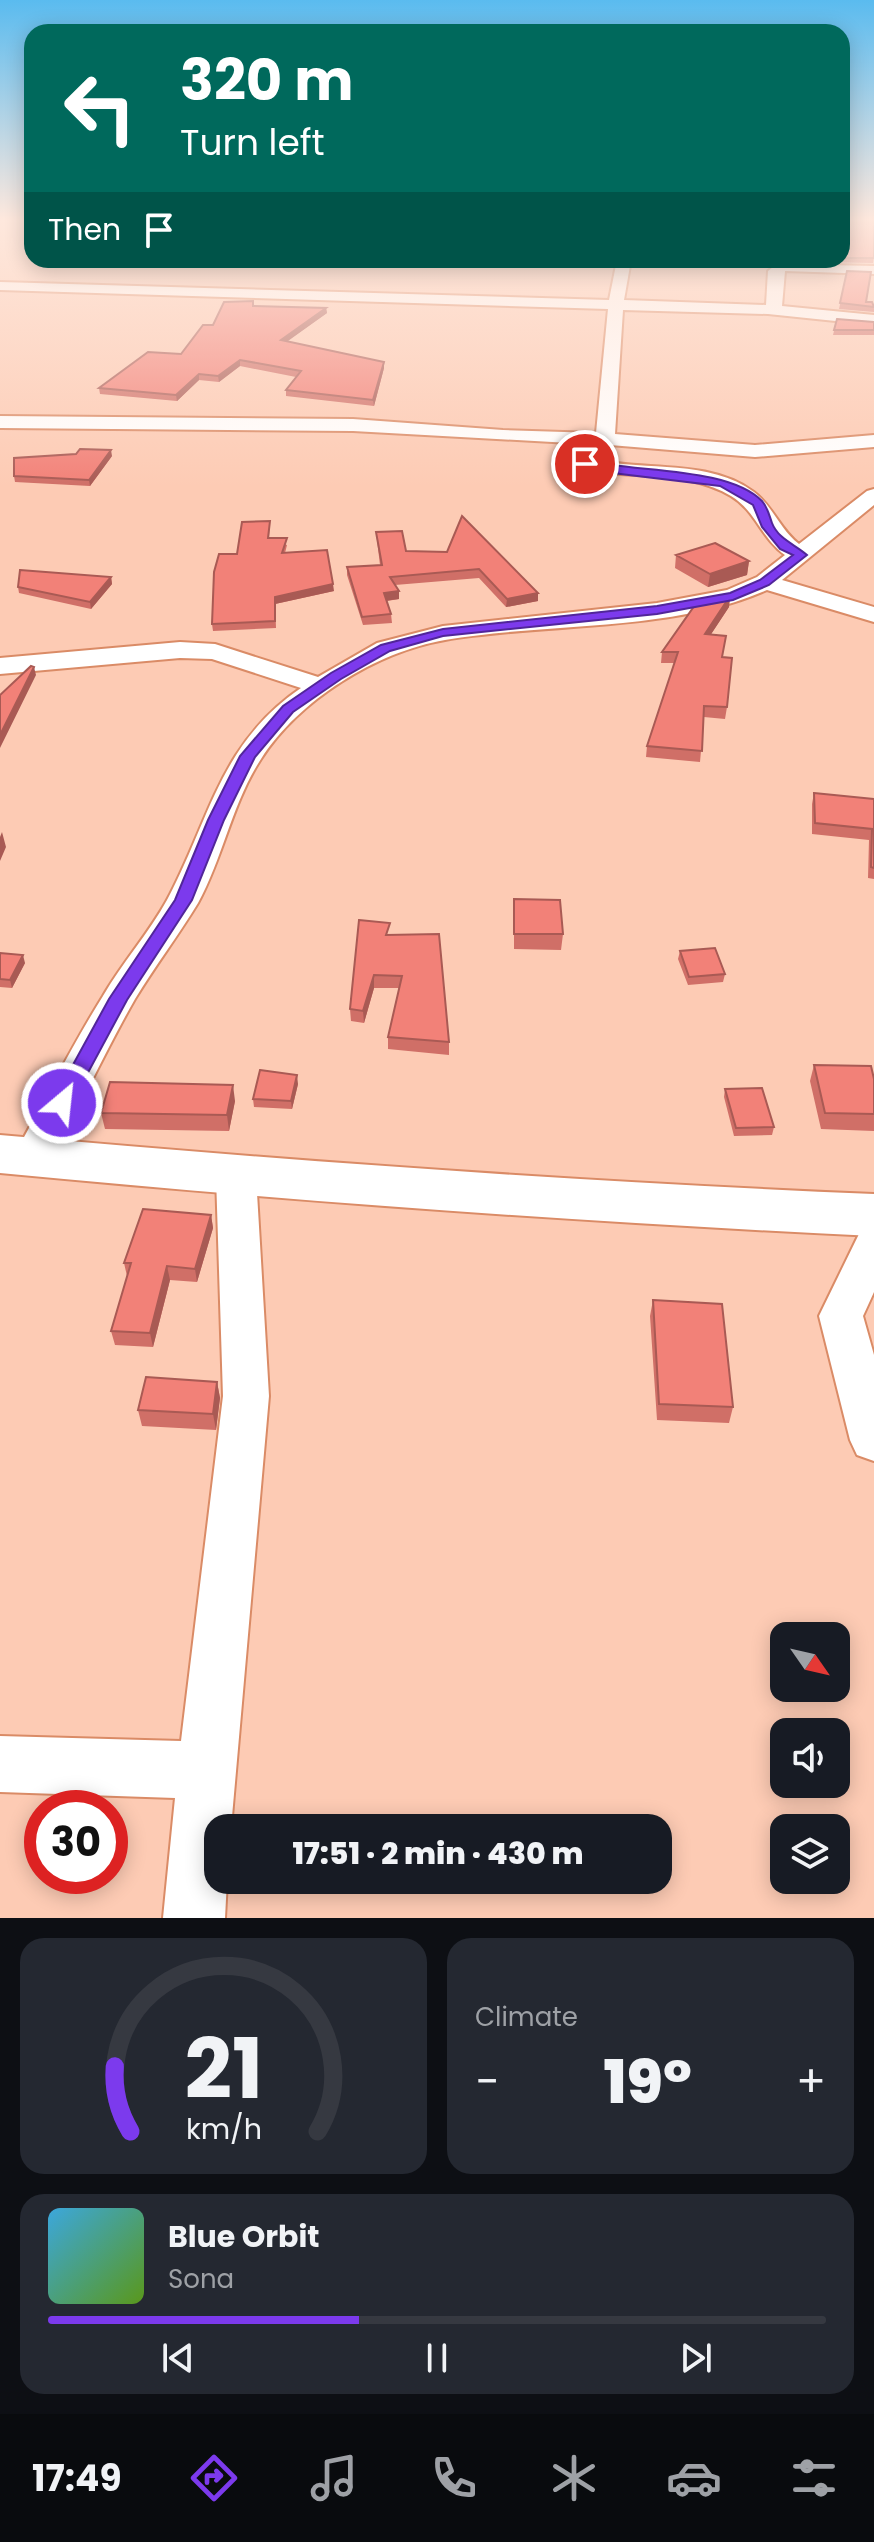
<!DOCTYPE html>
<html lang="en">
<head>
<meta charset="utf-8">
<style>
  body { margin:0; font-family:Poppins,sans-serif; background:#242831; color:#f1f3f6; height:100vh; display:flex; flex-direction:column; font-size:30px; white-space:nowrap }
  * { box-sizing:border-box; margin:0 }
  p { font-size:26px; color:#9ea1a6 }
  .icon { flex:none; width:44px; height:44px; fill:none; stroke:currentColor; stroke-width:2; stroke-linecap:round; stroke-linejoin:round }
  .map { position:relative; height:1918px; overflow:hidden }
  .panel { display:flex; flex-direction:column; gap:20px; padding:20px; background:#0d0f14; flex:1 }
  .panel>* { flex:none }
  .hud { position:absolute; left:24px; top:24px; width:826px; height:244px; border-radius:24px; box-shadow:0 4px 20px #0003; background:#00695c; color:#fff; overflow:hidden }
  .needle { width:52px; rotate:124deg }
  .tools { position:absolute; left:770px; top:1622px; display:grid; gap:16px }
  .tools a { display:grid; place-items:center; width:80px; height:80px; border-radius:16px; background:#171b24; box-shadow:0 4px 20px #0003; font-size:40px }
  .speed { position:absolute; left:24px; top:1790px; display:flex; gap:16px; font-size:40px; font-weight:700; text-align:center }
  .speed>* { display:grid; place-content:center; width:104px; height:104px; border-radius:50%; background:#171b24; box-shadow:0 4px 20px #0003; line-height:1 }
  .speed .limit { border:12px solid #d22; background:#fff; color:#111 }
  .pin { position:absolute; display:grid; place-items:center; width:68px; height:68px; color:#fff; margin:-34px; border:4px solid #fff; border-radius:50%; box-shadow:0 2px 8px #0007 }
  .me { position:absolute; width:88px; margin:-44px; rotate:28deg; stroke-linejoin:round; filter:drop-shadow(0 0 6px #0008) }
  .turn { display:flex; align-items:center; gap:28px; height:168px; padding:0 24px; font-size:36px }
  .turn .icon { width:104px; height:104px; stroke-width:2.5 }
  .turn b { display:block; font-size:56px; line-height:68px }
  .then { display:flex; align-items:center; height:76px; padding:0 24px; background:#0003; gap:16px; font-size:30px }
  .big { font-size:60px; font-weight:800; line-height:1.1 }
  .panel .card { flex:1; display:flex; flex-direction:column; justify-content:center; gap:12px; min-width:0; padding:0 28px; border-radius:24px; background:#242831 }
  .panel .dial { align-items:center; gap:0 }
  .dial svg { height:208px; overflow:visible; fill:none; stroke:#363941; stroke-width:7; stroke-linecap:round; text-anchor:middle }
  .dial text { fill:#f1f3f6; stroke:none }
  .song { display:flex; align-items:center; gap:24px }
  .cover { width:96px; height:96px; border-radius:12px; background:linear-gradient(135deg,hsl(200 70% 55%),hsl(90 70% 35%)) }
  .played { height:8px; border-radius:4px; background:linear-gradient(90deg,#7c3aed 40%,#363941 40%) }
  .keys { display:flex; justify-content:space-around; direction:ltr }
  .heat { display:flex; justify-content:space-between; align-items:center; font-size:44px; direction:ltr }
  .panel .tiles { flex:1; display:grid; gap:20px; grid-template-columns:1fr 1fr }
  .card:last-child { grid-column:span 2 }
  .trip { position:absolute; left:204px; top:1814px; width:468px; height:80px; border-radius:24px; background:#171b24; box-shadow:0 4px 20px #0003; font-weight:800; line-height:80px; text-align:center }
  .menu { display:flex; height:128px; justify-content:space-around; align-items:center; background:#090b0e; color:#9ea1a6 }
  .menu .icon { width:56px; height:56px }
  .menu .active { color:#7c3aed }
  .menu b { font-size:36px; color:#f1f3f6 }
  .map>svg:first-child { display:block }
  .lines { fill:none; stroke-linecap:round; stroke-linejoin:round }
  .street-casing { stroke:#da8b66; stroke-width:4 }
  .secondary-casing { stroke:#da8b66; stroke-width:4 }
  .street { fill:#fff; fill-rule:evenodd }
  .secondary { fill:#fff; fill-rule:evenodd }
  .wall { fill:#d06f67 }
  .shaded-wall { fill:#a95a54 }
  .building { fill:#f28178; stroke:#a95a54; stroke-width:2 }
  .route { fill:#7c3aed; stroke:#51269a; stroke-width:2 }
</style>
</head>
<body>
<div class="map">
<svg width="874" height="1918" viewBox="0 0 874 1918">
  <rect width="100%" height="100%" fill="#fdcbb4"/>
  <g class="lines">
    <g class="street-casing">
      <path id="street" d="M617 260H631L624 300 766 305 768 271 777 264 874 266V274L785 271 782 306 874 315V325L768 314 623 310 615 434 755 445 874 435V447L755 457 610 445 596 460C647 471 709 459 754 492 773 506 780 530 799 544L867 491 874 489V505L782 580 874 607V622L767 590C670 633 548 622 445 640 376 652 299 700 261 759 232 803 223 858 198 903 178 936 155 966 135 999 104 1053 78 1111 48 1165L34 1170 20 1165 14 1155C44 1102 71 1047 103 996 122 963 149 933 167 900 210 820 219 744 301 688L212 659 180 658 0 674V658L180 642 215 644 318 677 377 643 443 626 657 603 727 590 757 577 785 555C762 539 755 510 731 496 686 469 627 480 578 468L575 464 577 455 588 444 353 431 0 428V416L353 419 503 430 596 433 608 309 0 290V282L609 300Z
        M236 1161 250 1165 256 1176 269 1396 231 1828H218V1880H227L225 1918H163L175 1798 0 1792V1736L181 1741 223 1396 216 1176 222 1165Z
        M874 1229V1292L863 1316 874 1355V1461L857 1455 850 1440 819 1316 859 1234Z"/>
    </g>
    <g class="secondary-casing">
      <path id="secondary" d="M0 1135C291 1161 582 1182 874 1194V1236C582 1222 291 1201 0 1173Z"/>
    </g>
    <use href="#street" class="street"/>
    <use href="#secondary" class="secondary"/>
  </g>
  <path class="wall" d="M842 219 874 256 873 263 826 262V260H842Z
    M847 271 866 302 874 305V312L839 309Z
    M254 306 326 308 327 313 287 341 384 368 374 406 286 396V390L296 377 240 366 219 382 199 380 177 401 100 394 99 388 181 354 213 325Z
    M837 319 874 322V335H833Z
    M112 456 90 486 15 482 14 476Z
    M270 521 269 538 287 545 285 553 334 591 275 604 276 628 213 631 212 624 237 554Z
    M376 532 406 551 447 552 538 593V601L506 607 479 578 395 585 399 599 387 601 391 614 392 623 363 625 347 575V567L380 565Z
    M676 555 749 561 747 575 708 587 675 568Z
    M111 577 112 584 91 609 19 593 18 587Z
    M730 596 729 607 711 634 723 657 727 707 725 719 704 717 700 762 646 757 647 746 675 663H661L662 652Z
    M814 793 874 799V879L868 878 869 840 812 834V804Z
    M514 899 563 934 561 950 514 949Z
    M390 935 449 1042V1055L388 1049V1037L399 988H374L364 1023 351 1021 350 1009Z
    M680 951 725 974 723 982 688 985 678 959Z
    M0 953 25 963 12 988 0 987Z
    M814 1065 874 1079V1131L821 1129 810 1081Z
    M298 1084 292 1109 254 1107 253 1099Z
    M725 1089 774 1127 772 1135 734 1136 724 1097Z
    M235 1101 229 1131 105 1129 101 1113Z
    M211 1215 213 1228 197 1282 170 1280 153 1347 115 1345 111 1331 127 1276 124 1263Z
    M653 1300 733 1407 729 1423 657 1420 650 1316Z
    M217 1382 220 1398 216 1430 142 1426 138 1410Z"/>
  <path class="shaded-wall" d="M326 308 327 313 281 346V340Z
    M240 360V366L219 382 218 376Z
    M384 362V368L374 406 373 400Z
    M199 374V380L177 401 176 395Z
    M111 450 112 456 90 486 89 480Z
    M749 561 747 575 708 587 710 574Z
    M111 577 112 584 91 609 90 602Z
    M333 584 334 591 275 604 276 628 275 597Z
    M399 591V599L384 601V593Z
    M538 593V601L506 607 507 599Z
    M730 596 729 607 704 645 705 634Z
    M34 667 36 675 0 748V735Z
    M2 832 6 847 0 861V837Z
    M23 955 25 963 12 988 10 980Z
    M374 975V988L364 1023 363 1011Z
    M297 1075 298 1084 292 1109 291 1101Z
    M233 1085 235 1101 229 1131 227 1115Z
    M211 1215 213 1228 197 1282 195 1269Z
    M167 1266 170 1280 153 1347 150 1333Z
    M217 1382 220 1398 216 1430 213 1414Z"/>
  <path class="building" d="M842 219H874V258H842Z
    M847 271 871 272 866 302H872L874 307 840 303Z
    M253 301V306L326 308 281 340 384 362 373 400 286 390 301 371 240 360 218 376 199 374 176 395 99 388 148 352 181 354 203 325H213L224 302Z
    M837 319 874 322V330H834Z
    M80 449 111 450 89 480 14 476V458L76 454Z
    M462 516 538 593 507 599 479 569 390 577 399 591 384 593 391 614 362 617 347 567 382 565 376 532 402 531 406 551 447 552Z
    M270 521 268 538H287L282 553 327 550 333 584 275 597V621L212 624 214 572 219 554H237L242 522Z
    M715 543 749 561 710 574 676 555Z
    M20 570 111 577 90 602 18 587Z
    M730 596 705 634 726 636 722 657 732 658 727 707 704 706 702 751 647 746 678 652H662L695 605Z
    M31 666 34 667 0 735V695Z
    M814 793 874 799V868L871 867 872 829 815 823Z
    M514 899 560 900 563 934H514Z
    M359 920 390 923 386 935 439 934 449 1042 388 1037 402 976 374 975 363 1011 350 1009Z
    M715 948 725 974 689 977 680 951Z
    M0 953 23 955 10 980 0 979Z
    M814 1065 871 1066 874 1079V1114L825 1113Z
    M260 1070 297 1075 291 1101 253 1099Z
    M110 1082 233 1085 227 1115 101 1113Z
    M762 1088 774 1127 736 1128 725 1089Z
    M143 1209 211 1215 195 1269 167 1266 150 1333 111 1331 131 1263H124Z
    M653 1300 722 1304 733 1407 659 1404Z
    M146 1377 217 1382 213 1414 138 1410Z"/>
  <linearGradient id="sky" x2="0" y2="1"><stop stop-color="#5abbef"/><stop offset="0.45" stop-color="#fee8dd"/><stop offset="1" stop-color="#fee8dd" stop-opacity="0"/></linearGradient>
  <rect width="874" height="487" fill="url(#sky)"/>
  <path class="route" d="M585 460C633 473 727 466 762 501 768 508 769 515 772 523 778 539 796 545 807 555L769 585 733 600 657 614 443 636 390 651 341 679 293 712 255 757 224 820 192 900 127 1000 69 1108H55L52 1103 109 999 175 900 208 820 240 756 283 706 331 673 381 645 443 629 657 606 730 593 760 580 793 555 780 549 762 527 753 505 720 486 604 472 581 466V461Z"/>
</svg>
<div class="tools">
<a><svg class="needle" viewBox="-14 -14 28 28"><path d="M0-13l5 13h-10z" fill="#e53935"/><path d="M0 13l5-13h-10z" fill="#9ea1a6"/></svg></a>
<a><svg class="icon" aria-label="sound" viewBox="0 0 24 24"><path d="M4 9h4l5-4v14l-5-4H4zM17 9q2 3 0 6"/></svg></a>
<a><svg class="icon" aria-label="layers" viewBox="0 0 24 24"><path d="M12 4l9 5-9 5-9-5zM3 14l9 5 9-5"/></svg></a>
</div>
<div class="speed"><div class="limit">30</div></div>
<div class="pin" style="left:585px;top:464px;background:#d93025"><svg class="icon" aria-label="arrive" viewBox="0 0 24 24"><path d="M6 21V4h12l-3 4 3 4H6"/></svg></div>
<svg class="me" style="left:62px;top:1103px" viewBox="-20 -20 40 40"><circle r="17" fill="#7c3aed" stroke="#fff" stroke-width="3"/><path d="M0-11L8 9 0 5-8 9z" fill="#fff"/></svg>
<div class="trip">17:51 · 2 min · 430 m</div>
<div class="hud">
<div class="turn"><svg class="icon" aria-label="left" viewBox="0 0 24 24"><path d="M17 20v-9H6M10 6l-5 5 5 5"/></svg><div><b>320 m</b>Turn left</div></div>
<div class="then">Then<svg class="icon" aria-label="arrive" viewBox="0 0 24 24"><path d="M6 21V4h12l-3 4 3 4H6"/></svg></div>
</div>
</div>
<section class="panel">
<div class="tiles">
<div class="card dial"><svg viewBox="0 0 100 80">
<path d="M14 69A42 42 0 1 1 86 69"/>
<path d="M14 69A42 42 0 0 1 8 44" stroke="#7c3aed"/>
<text x="50" y="56" font-size="32" font-weight="700">21</text>
<text x="50" y="72" font-size="11">km/h</text>
</svg></div>
<div class="card"><p>Climate</p>
<div class="heat"><a>−</a><b class="big">19°</b><a>+</a></div>
</div>
<div class="card">
<div class="song"><i class="cover"></i><div><b>Blue Orbit</b><p>Sona</p></div></div>
<div class="played"></div>
<div class="keys"><svg class="icon" aria-label="previous" viewBox="0 0 24 24"><path d="M18 5L8 12l10 7zM5 5v14"/></svg><svg class="icon" aria-label="pause" viewBox="0 0 24 24"><path d="M8 5v14M16 5v14"/></svg><svg class="icon" aria-label="next" viewBox="0 0 24 24"><path d="M6 5l10 7-10 7zM19 5v14"/></svg></div>
</div>
</div>
</section>
<nav class="menu">
<b>17:49</b>
<svg class="icon active" aria-label="directions" viewBox="0 0 24 24"><path d="M12 3l9 9-9 9-9-9zM9 14v-3h6M13 9l2 2-2 2"/></svg>
<svg class="icon" aria-label="music" viewBox="0 0 24 24"><path d="M9 18V5l10-2v13"/><circle cx="6" cy="18" r="3"/><circle cx="16" cy="16" r="3"/></svg>
<svg class="icon" aria-label="phone" viewBox="0 0 24 24"><path d="M5 4h4l2 5-3 2q2 4 5 5l2-3 5 2v4C11 20 4 13 5 4z"/></svg>
<svg class="icon" aria-label="climate" viewBox="0 0 24 24"><path d="M12 3v18M4 7l16 10M4 17L20 7"/></svg>
<svg class="icon" aria-label="car" viewBox="0 0 24 24"><path d="M5 17H2v-5l4-1 3-4h7l3 4 3 1v5h-3M9 17h6M6 11h13"/><circle cx="7" cy="17" r="2"/><circle cx="17" cy="17" r="2"/></svg>
<svg class="icon" aria-label="filters" viewBox="0 0 24 24"><path d="M4 7h16M4 17h16"/><circle cx="9" cy="7" r="2"/><circle cx="15" cy="17" r="2"/></svg>
</nav>
</body>
</html>
